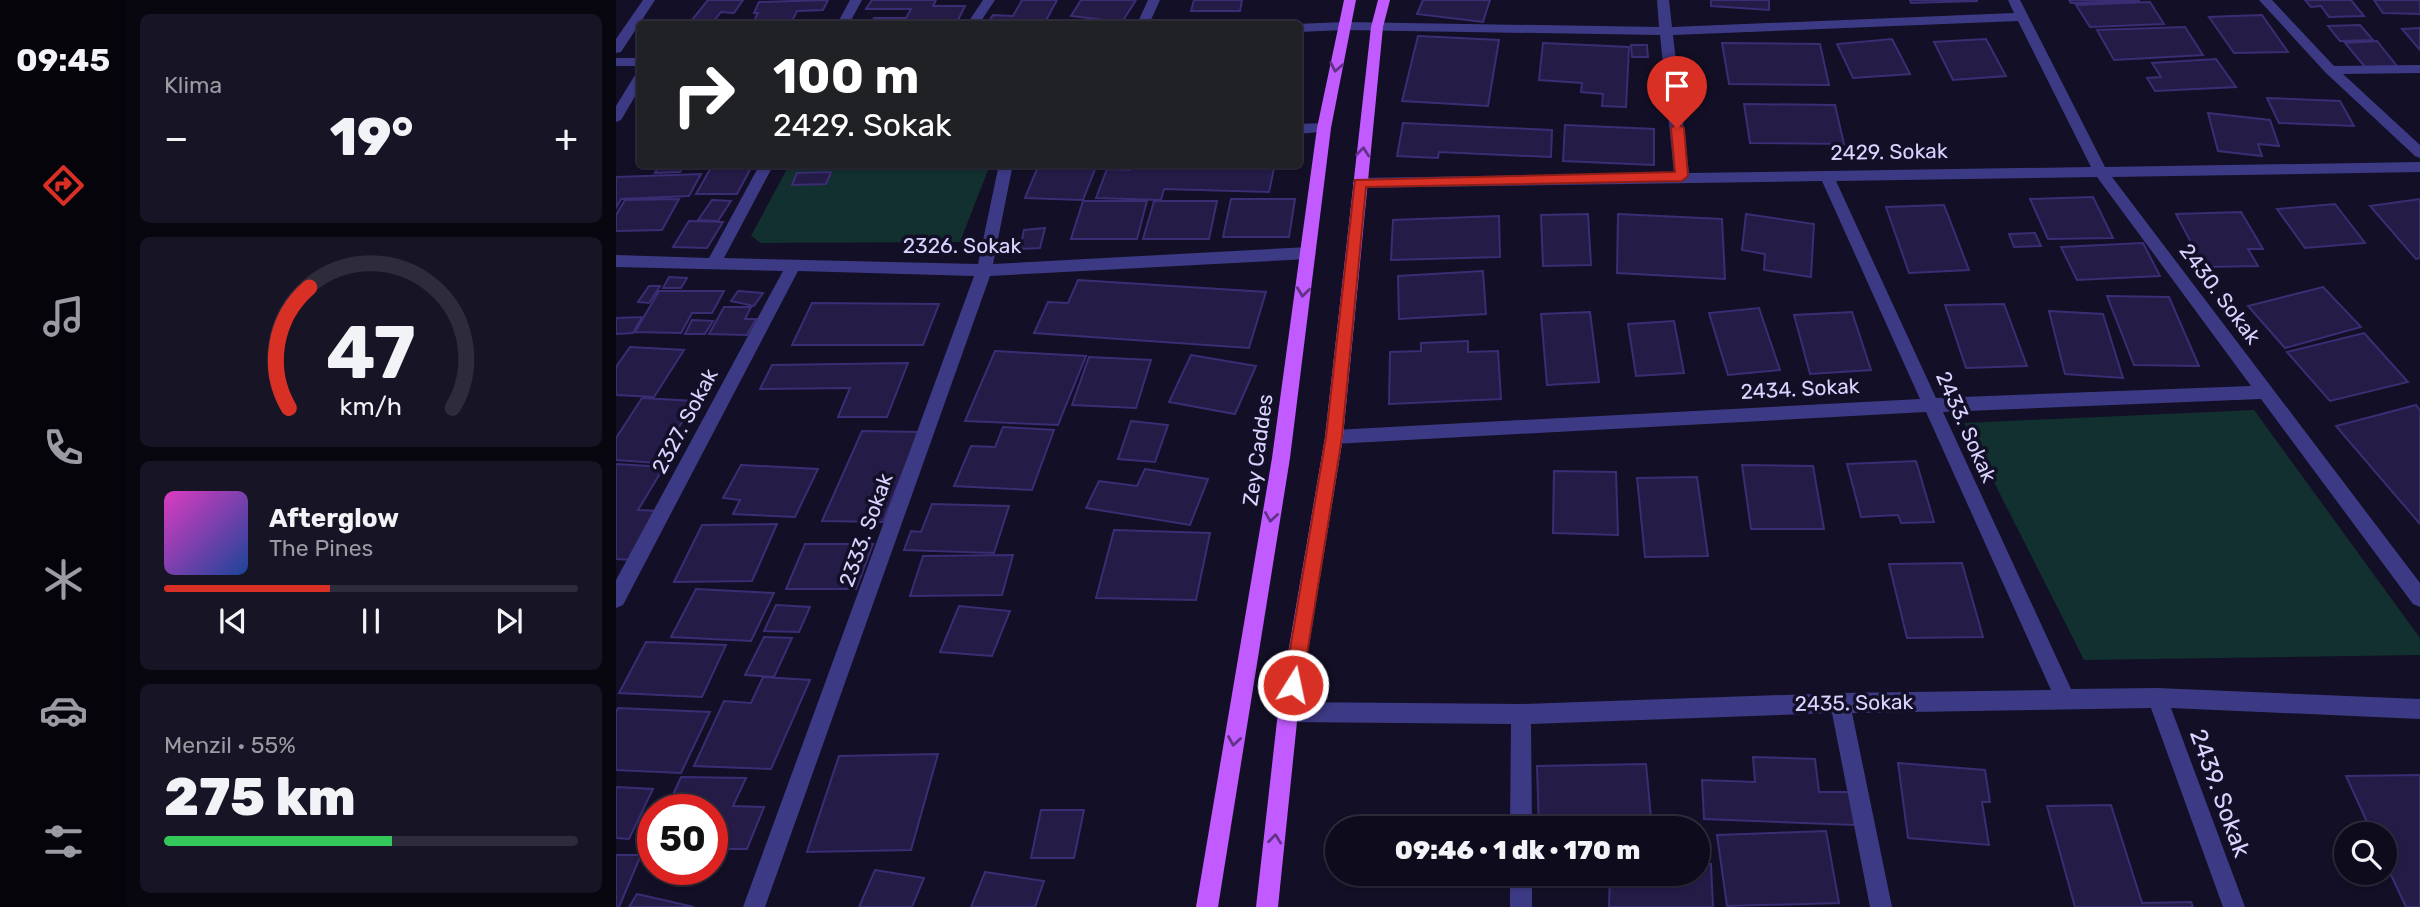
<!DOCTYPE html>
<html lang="tr">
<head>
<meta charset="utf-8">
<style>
  body { margin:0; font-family:Rubik,sans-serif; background:#171425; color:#f1f3f6; height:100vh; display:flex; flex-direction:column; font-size:26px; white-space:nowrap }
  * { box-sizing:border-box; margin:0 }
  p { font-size:23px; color:#9b9ba3 }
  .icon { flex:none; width:38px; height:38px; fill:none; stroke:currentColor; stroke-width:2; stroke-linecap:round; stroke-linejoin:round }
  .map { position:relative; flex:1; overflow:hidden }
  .side { display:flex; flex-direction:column; gap:14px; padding:14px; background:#08060f; width:490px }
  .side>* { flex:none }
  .hud { position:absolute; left:21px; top:21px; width:665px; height:147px; border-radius:7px; box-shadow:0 2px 5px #0004,0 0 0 2px #2e2b3b; background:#202124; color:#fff; overflow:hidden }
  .controls { position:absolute; left:1718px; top:822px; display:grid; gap:14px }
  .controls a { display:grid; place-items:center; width:63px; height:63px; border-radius:50%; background:#0e0b1c; box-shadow:0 2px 5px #0004,0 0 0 2px #2e2b3b; font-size:35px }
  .speed { position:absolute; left:21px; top:794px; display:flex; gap:14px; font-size:35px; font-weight:700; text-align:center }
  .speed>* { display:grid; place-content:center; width:91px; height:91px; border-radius:50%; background:#0e0b1c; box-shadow:0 2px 5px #0004,0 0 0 2px #2e2b3b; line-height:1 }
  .speed .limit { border:10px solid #d22; background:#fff; color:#111 }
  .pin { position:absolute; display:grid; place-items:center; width:60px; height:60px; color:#fff; margin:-72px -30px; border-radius:50% 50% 50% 0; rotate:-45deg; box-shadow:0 0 7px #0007 }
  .pin .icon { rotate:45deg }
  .me { position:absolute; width:77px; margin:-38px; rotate:10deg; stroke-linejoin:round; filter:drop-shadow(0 0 5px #0008) }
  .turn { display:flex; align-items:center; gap:24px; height:147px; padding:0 21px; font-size:32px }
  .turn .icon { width:91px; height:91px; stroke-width:2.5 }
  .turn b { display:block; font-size:49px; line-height:60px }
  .big { font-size:52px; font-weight:800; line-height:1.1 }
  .side .tile { flex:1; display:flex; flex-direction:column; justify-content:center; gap:10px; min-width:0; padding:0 24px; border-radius:10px; background:#171425 }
  .side .dial { align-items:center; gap:0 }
  .dial svg { height:182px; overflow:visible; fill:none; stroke:#2e2b3b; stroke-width:7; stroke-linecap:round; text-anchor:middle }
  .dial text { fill:#f1f3f6; stroke:none }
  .song { display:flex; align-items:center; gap:21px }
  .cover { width:84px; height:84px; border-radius:10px; background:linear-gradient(135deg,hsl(310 70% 55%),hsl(220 70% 35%)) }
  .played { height:7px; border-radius:4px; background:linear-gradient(90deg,#d93025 40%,#2e2b3b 40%) }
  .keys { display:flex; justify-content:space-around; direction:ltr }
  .heat { display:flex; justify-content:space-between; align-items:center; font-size:38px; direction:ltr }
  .charge { height:10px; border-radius:5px; background:linear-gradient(90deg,#34c759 55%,#2e2b3b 0) }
  .trip { position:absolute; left:709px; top:816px; width:385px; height:70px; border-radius:35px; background:#0e0b1c; box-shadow:0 2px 5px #0004,0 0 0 2px #2e2b3b; font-weight:800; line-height:70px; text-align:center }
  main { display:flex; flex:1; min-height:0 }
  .tabs { display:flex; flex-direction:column; width:126px; justify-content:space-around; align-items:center; background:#06040b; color:#9b9ba3 }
  .tabs .icon { width:49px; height:49px }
  .tabs .current { color:#d93025 }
  .tabs b { font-size:32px; color:#f1f3f6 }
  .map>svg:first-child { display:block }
  .green { fill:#12302f }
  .building { fill:#241b47; stroke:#3b2d73; stroke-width:2 }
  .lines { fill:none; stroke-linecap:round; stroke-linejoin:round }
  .minor { fill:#3d3a85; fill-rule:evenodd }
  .major { fill:#c25bff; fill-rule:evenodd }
  .oneway { stroke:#623188 }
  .route { fill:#d93025; stroke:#8d1f18; stroke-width:2 }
  .labels { text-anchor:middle; stroke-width:7; stroke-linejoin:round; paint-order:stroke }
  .street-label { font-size:21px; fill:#d9d4ff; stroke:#130f26 }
  .near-street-label { font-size:24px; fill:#d9d4ff; stroke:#130f26 }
</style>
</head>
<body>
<main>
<nav class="tabs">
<b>09:45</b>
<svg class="icon current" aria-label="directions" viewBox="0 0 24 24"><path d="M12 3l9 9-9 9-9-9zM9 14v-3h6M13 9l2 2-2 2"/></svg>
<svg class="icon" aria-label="music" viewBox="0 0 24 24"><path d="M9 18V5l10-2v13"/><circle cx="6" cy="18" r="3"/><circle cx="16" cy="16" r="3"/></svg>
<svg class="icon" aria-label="phone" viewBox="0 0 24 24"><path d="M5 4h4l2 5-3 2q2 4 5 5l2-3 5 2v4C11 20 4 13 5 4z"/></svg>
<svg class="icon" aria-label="climate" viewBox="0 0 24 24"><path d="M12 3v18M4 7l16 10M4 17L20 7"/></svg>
<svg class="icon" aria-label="car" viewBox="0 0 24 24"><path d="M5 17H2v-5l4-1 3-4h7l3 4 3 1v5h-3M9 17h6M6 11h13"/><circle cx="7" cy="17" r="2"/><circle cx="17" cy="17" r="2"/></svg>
<svg class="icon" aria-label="filters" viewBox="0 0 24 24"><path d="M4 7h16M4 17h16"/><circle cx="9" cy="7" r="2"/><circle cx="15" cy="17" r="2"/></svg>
</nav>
<section class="side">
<div class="tile"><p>Klima</p>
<div class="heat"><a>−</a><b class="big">19°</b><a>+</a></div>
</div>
<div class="tile dial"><svg viewBox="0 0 100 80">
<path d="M14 69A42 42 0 1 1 86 69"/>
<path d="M14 69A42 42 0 0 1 23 16" stroke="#d93025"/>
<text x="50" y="56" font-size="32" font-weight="700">47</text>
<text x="50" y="72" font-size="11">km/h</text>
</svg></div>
<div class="tile">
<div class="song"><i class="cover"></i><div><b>Afterglow</b><p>The Pines</p></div></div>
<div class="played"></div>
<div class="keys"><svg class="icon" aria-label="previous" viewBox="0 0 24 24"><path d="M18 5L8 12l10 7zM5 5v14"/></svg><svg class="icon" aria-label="pause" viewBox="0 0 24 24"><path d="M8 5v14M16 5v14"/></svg><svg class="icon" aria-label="next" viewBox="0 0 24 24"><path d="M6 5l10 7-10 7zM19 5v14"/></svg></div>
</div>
<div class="tile"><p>Menzil · 55%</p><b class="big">275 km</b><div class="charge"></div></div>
</section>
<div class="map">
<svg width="1804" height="907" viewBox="0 0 1804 907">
  <rect width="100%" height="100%" fill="#130f26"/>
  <path class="green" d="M173 165H374L344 242 145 243 135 236Z
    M1638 410 1804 638V655L1468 660 1348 423Z"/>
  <path class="building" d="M92 0H127L118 13 105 12 97 22 75 21Z
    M212 0 207 10 181 11 175 23 202 22 201 24H143L145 21H138L142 13H138L143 2Z
    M256 0H320L317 6H349L340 24H254L258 18H290L295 9H250Z
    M406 0H441L428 24H371L377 15 397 16Z
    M465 0H520L506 22 455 16Z
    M578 0H626L624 11H575Z
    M807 0H874L867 22 801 14Z
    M1095 0H1153V10L1095 6Z
    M1294 0H1361V1L1295 3Z
    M1453 0H1522L1523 1 1455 3Z
    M1689 0H1735L1748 16 1713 17 1705 6 1695 7Z
    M1758 0H1804V14L1767 13Z
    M1534 2 1548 24 1474 27 1460 5Z
    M1646 15 1672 52 1618 53 1593 17Z
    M1744 25 1757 40 1724 41 1712 26Z
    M1569 27 1587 55 1498 60 1481 30Z
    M1804 28V50L1786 29Z
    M802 36 883 40 872 106 786 101Z
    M1276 39 1294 74 1237 78 1221 44Z
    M1370 39 1390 76 1337 80 1318 42Z
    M1761 41 1781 66 1749 67 1729 43Z
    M927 43 1013 47 1010 107 986 106 987 94 965 92 966 83 923 80Z
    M1106 43 1204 44 1213 85 1113 84Z
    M1015 45H1031L1032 57H1016Z
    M1600 59 1620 87 1539 91 1531 78 1545 77 1536 63Z
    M1651 98 1724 101 1738 126 1663 123Z
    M1128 104 1219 105 1228 144 1134 143Z
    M1592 113 1654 120 1663 146 1642 144 1646 156 1602 151Z
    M787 123 936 130 935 157 823 152 822 158 781 156Z
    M949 125 1038 129V165L947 161Z
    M44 164H69L64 172 39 173Z
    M97 164H137L121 194H80Z
    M423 164H481L467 200 409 198Z
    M516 164H659L653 192 548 189 545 200 480 198 491 169 514 170Z
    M215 172 210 184 176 185 181 173Z
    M85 174 73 196 5 199 0 208V177Z
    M1477 197 1497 238 1432 239 1414 199Z
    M63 199 46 230 0 231V215L9 200Z
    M615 199H679L673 237H607Z
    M1804 199V258L1800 259 1754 206Z
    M96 200 115 201 102 221 82 220Z
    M467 201H531L521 239H455Z
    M538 201H601L593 239H527Z
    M1719 204 1749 243 1689 248 1661 209Z
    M1328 205 1353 270 1293 273 1270 207Z
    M1625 212 1647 249H1632L1642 266 1588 267 1560 214Z
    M972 214 975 265 927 266 925 215Z
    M1002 214 1106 219 1109 279 1001 273Z
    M1130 214 1198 224 1195 277 1148 270 1149 254 1126 250Z
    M883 216 884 257 775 260 777 220Z
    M73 221 107 222 91 248 57 247Z
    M429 228 424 248 404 249 408 230Z
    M1419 233 1425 246 1398 247 1393 234Z
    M1527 243 1544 276 1461 280 1445 247Z
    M867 271 870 314 783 319 782 276Z
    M53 277 71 278 65 288H47Z
    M462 280 650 292 633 348 418 333 432 302 452 303Z
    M33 286H44L33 303 22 302Z
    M1707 287 1745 327 1669 348 1632 306Z
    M43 291H108L96 313H76L65 333 19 332Z
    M122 291 147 293 138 306 115 301Z
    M1491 296 1553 297 1583 366 1518 365Z
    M196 303 323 304 307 345H176Z
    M1388 304 1411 366 1350 368 1329 305Z
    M108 307H135L129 319H140L131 335 93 334Z
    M1143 308 1164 370 1112 375 1093 313Z
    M1433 311 1487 314 1507 378 1449 374Z
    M974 312 983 382 931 385 925 314Z
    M1236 312 1255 370 1194 374 1178 315Z
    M26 317 17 333 0 334V318Z
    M76 320 97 321 89 334H69Z
    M1058 321 1068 373 1020 376 1012 324Z
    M1748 333 1792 382 1714 401 1671 352Z
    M852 341V352L882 351 885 399 773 404 774 352 805 351V343Z
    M14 347 68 350 38 397 0 395V367Z
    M379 351 470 356 442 425 349 421Z
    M575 355 640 366 619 414 553 402Z
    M473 357 535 360 520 408 456 405Z
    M292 363 271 417H222L234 388 144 389 156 365Z
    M26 398 79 401 41 463 0 460V438Z
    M1800 405 1804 410V524L1720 426Z
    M515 421 552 425 539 462 502 459Z
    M387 427 438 430 416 490 338 486 355 446 379 447Z
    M246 431 303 432 267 522 206 521Z
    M1300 461 1318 522 1285 523 1282 515 1245 517 1231 464Z
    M0 464 48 467 22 510 44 511 15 560 0 559Z
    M125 465 202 469 179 517 117 514 124 500 107 498Z
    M1126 465 1197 466 1208 529H1135Z
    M529 469 592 479 574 525 470 508 483 481 521 486Z
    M938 471 1000 472 1002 535 937 533Z
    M1081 477 1092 556 1029 557 1021 478Z
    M316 504 393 506 378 553 288 550 295 531 305 532Z
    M161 524 136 581 58 582 86 525Z
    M498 530 594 533 580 600 480 598Z
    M189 544H257L240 589H170Z
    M397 555 386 595 294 596 307 556Z
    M1346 563 1367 637 1291 638 1273 564Z
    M80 589 158 593 135 641 55 637Z
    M160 605 194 607 183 632 148 631Z
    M343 606 394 611 376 656 324 652Z
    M148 637 176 638 158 677 129 675Z
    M30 642 110 645 86 697 3 693Z
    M147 677 194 680 155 769 78 766 108 701 135 703Z
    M2 708 94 712 65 773 0 770V712Z
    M322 754 295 850 191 852 223 756Z
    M1137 757 1199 759 1203 792H1235L1239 825 1088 819 1086 780 1139 782Z
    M1282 763 1369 770 1374 802H1366L1373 845 1292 838Z
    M1030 764 1036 828H923L921 766Z
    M1804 775V907H1790L1769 862V835H1757L1730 776Z
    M65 777 130 778 117 806 148 807 131 849H96V810H50Z
    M0 787 37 789 13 839 0 838Z
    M1495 805 1526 903 1575 902 1577 907H1459L1431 806Z
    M425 810H468L458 858H415Z
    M1210 831 1223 903 1111 906 1101 835Z
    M0 855H25L3 907H0Z
    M1082 863 1095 864 1097 907H993L994 873H1082Z
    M259 870 308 878 296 907H243Z
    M369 872 428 881 419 907H355Z
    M21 894 78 907H13Z"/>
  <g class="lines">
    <path class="minor" d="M27 0H39L5 52 0 53V39Z
      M234 0H246L233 24H221Z
      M367 0H379L363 24H351Z
      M532 0H544L533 24H521Z
      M1041 0H1053L1056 27 1398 13 1392 0H1404L1489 167 1804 162V172L1496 177 1804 583V607L1797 604 1645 399 1327 412 1455 689 1541 688 1804 699V719L1555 708 1629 907H1607L1535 708 1236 713 1276 907H1254L1216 713 915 724 916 828H894L895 724 672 722 665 719 662 712 665 705 672 702 905 704 1224 693 1435 690 1310 412 718 444 712 442 709 437 712 432 718 430 1304 399 1206 181 743 188 736 183 743 178 1058 173 1044 35 728 30 682 32V24H680L728 22 1043 27ZM1402 21 1475 167 1073 173 1057 35ZM1481 177 1635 386 1320 398 1220 181Z
      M1643 0H1656L1718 66 1804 65V73L1727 74 1804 145V158L1799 156 1710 73Z
      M0 58H24V66H0Z
      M24 74V88L5 120 0 122V106L19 75Z
      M708 123 715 128 713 131 682 134V124Z
      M144 164H158L108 258 362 264 383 164H397L377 264 692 247 700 253 692 259 374 276 149 907H127L358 276 182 271 7 605 0 608V580L167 271 0 267V255L93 258Z
      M894 873H916V907H894Z"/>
    <path class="major" d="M728 0H740L715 128 674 458 602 907H580L656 458 701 128Z
      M762 0H774L767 27 727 437 682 712 662 907H640L662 712 709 437 755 27Z"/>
  </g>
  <defs><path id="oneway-chevron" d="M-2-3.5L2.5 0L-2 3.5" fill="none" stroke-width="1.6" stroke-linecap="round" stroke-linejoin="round" transform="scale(1.75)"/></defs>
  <g class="oneway">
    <use href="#oneway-chevron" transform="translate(720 67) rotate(101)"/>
    <use href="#oneway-chevron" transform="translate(747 152) rotate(-84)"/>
    <use href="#oneway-chevron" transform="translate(687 292) rotate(97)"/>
    <use href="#oneway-chevron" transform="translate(655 517) rotate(99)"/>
    <use href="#oneway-chevron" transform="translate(618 741) rotate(99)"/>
    <use href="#oneway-chevron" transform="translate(659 839) rotate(-84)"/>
  </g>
  <path class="route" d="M1061 123 1068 128 1072 176 1066 181 750 187 726 437 686 685 683 691 677 693 670 691 668 685 710 437 739 180 1059 172 1055 128Z"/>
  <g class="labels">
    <g class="street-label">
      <text transform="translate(1273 152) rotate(-1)" y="7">2429. Sokak</text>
      <text x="346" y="253">2326. Sokak</text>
      <text transform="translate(1604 294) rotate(53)" y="7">2430. Sokak</text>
      <text transform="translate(1184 389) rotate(-3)" y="7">2434. Sokak</text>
      <text transform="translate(69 421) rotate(-62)" y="7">2327. Sokak</text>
      <text transform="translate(1350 427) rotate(66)" y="7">2433. Sokak</text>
      <text transform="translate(642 450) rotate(-82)" y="7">Zey Caddes</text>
      <text transform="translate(250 530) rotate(-70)" y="7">2333. Sokak</text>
      <text transform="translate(1238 703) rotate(-1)" y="7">2435. Sokak</text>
    </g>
    <g class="near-street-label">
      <text transform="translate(1604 793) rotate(70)" y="8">2439. Sokak</text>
    </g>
  </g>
</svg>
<div class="controls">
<a><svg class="icon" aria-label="search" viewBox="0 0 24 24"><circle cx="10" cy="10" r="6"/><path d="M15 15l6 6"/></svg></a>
</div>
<div class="speed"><div class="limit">50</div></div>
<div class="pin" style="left:1061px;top:128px;background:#d93025"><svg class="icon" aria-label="arrive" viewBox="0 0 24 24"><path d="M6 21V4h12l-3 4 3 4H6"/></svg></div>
<svg class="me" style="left:677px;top:685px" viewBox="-20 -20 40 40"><circle r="17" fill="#d93025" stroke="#fff" stroke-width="3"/><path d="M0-11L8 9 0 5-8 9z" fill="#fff"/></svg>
<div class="trip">09:46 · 1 dk · 170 m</div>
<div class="hud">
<div class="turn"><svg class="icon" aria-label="right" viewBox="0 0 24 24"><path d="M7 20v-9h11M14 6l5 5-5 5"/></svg><div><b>100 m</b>2429. Sokak</div></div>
</div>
</div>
</main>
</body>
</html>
